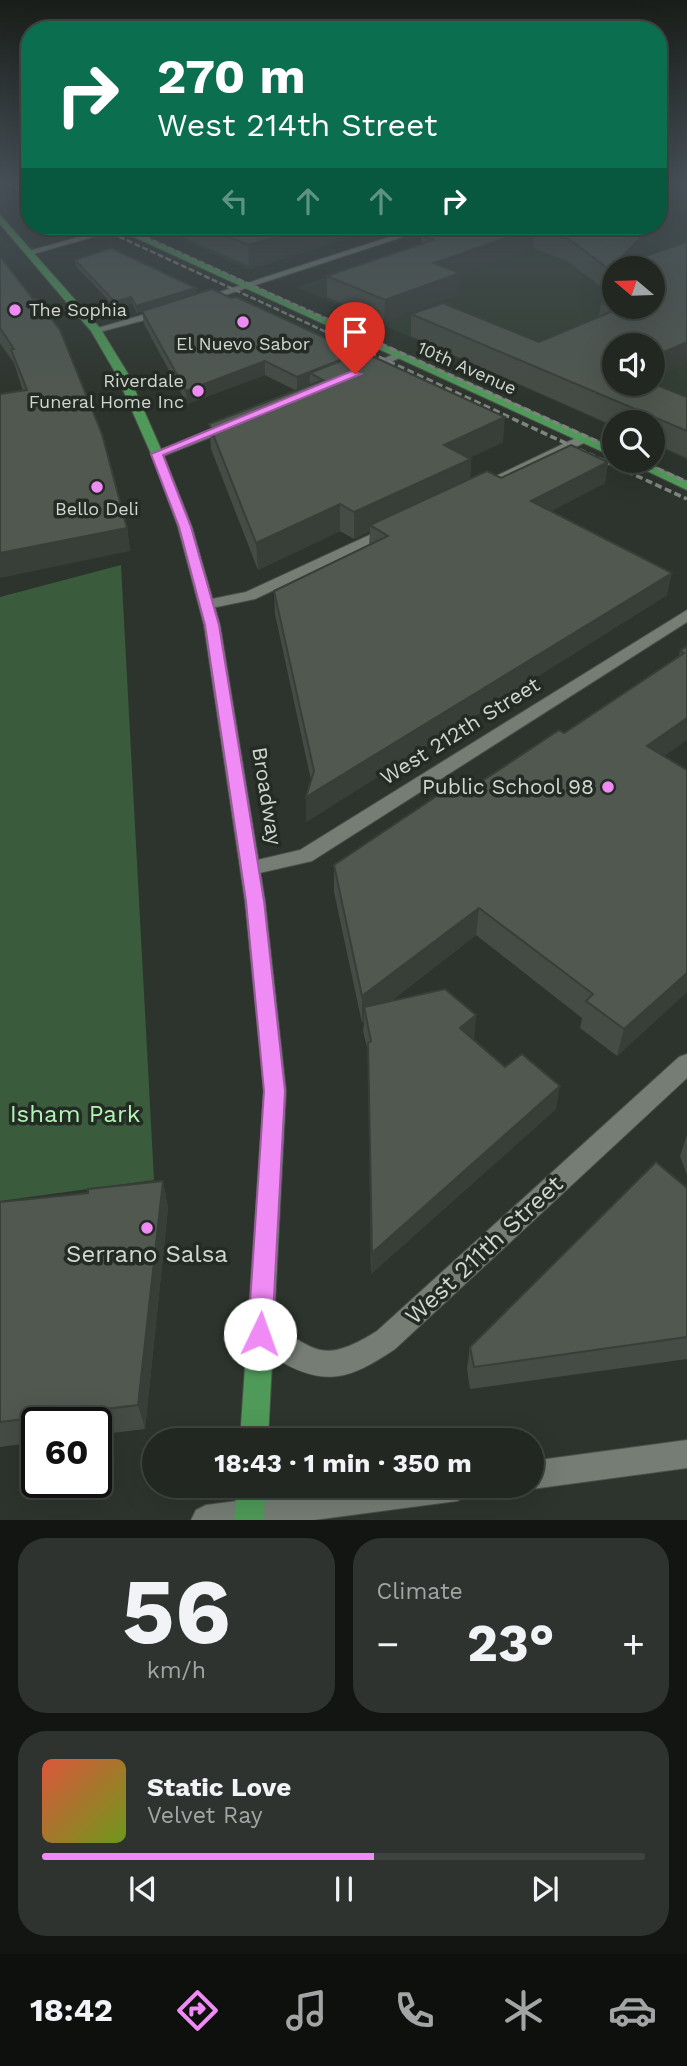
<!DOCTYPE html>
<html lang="en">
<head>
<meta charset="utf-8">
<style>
  body { margin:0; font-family:"Work Sans",sans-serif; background:#2e332f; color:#f1f3f6; height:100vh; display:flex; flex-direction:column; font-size:26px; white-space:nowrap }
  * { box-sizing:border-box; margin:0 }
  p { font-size:23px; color:#a2a5a5 }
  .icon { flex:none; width:38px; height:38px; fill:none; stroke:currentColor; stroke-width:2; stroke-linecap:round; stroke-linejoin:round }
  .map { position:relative; height:1520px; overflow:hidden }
  .side { display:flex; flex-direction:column; gap:18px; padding:18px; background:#131513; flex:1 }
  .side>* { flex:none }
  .top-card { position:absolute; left:21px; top:21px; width:646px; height:214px; border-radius:28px; box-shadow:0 7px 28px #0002,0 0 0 2px #3f4440; background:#0b6e4f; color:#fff; overflow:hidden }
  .needle { width:46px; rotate:289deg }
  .fabs { position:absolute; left:602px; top:256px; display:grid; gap:14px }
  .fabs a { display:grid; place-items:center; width:63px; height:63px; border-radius:50%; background:#222722; box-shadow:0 7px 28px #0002,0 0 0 2px #3f4440; font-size:35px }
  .speed { position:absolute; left:21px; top:1407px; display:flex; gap:14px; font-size:35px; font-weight:700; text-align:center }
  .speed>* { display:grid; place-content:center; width:91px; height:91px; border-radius:50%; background:#222722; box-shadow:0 7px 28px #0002,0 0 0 2px #3f4440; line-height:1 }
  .speed .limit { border:4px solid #111; border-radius:10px; background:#fff; color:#111 }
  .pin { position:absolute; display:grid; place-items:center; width:60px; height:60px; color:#fff; margin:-72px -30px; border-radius:50% 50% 50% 0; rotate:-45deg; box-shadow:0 0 7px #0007 }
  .pin .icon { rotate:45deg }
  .me { position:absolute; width:77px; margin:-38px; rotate:3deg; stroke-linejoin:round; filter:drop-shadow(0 0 5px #0008) }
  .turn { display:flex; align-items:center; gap:24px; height:147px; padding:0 21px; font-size:32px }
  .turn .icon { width:91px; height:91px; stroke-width:2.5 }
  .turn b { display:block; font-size:49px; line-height:60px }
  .lanes { display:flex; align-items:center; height:66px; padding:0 21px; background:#0003; justify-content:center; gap:35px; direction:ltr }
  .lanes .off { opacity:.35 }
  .big { font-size:52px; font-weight:700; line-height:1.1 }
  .side .card { flex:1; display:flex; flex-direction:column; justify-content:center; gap:10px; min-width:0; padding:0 24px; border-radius:28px; background:#2e332f }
  .side .dial { align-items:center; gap:0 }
  .dial b { font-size:91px; line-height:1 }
  .song { display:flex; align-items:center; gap:21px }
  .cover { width:84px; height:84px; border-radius:10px; background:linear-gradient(135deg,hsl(10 70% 55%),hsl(80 70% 35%)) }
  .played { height:7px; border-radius:4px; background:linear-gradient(90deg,#f08bf5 55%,#3f4440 55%) }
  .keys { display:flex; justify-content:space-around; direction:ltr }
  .heat { display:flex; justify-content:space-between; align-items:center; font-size:38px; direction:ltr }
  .side .tiles { flex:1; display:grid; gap:18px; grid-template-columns:1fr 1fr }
  .card:last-child { grid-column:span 2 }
  .trip { position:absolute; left:142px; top:1428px; width:402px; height:70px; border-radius:35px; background:#222722; box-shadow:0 7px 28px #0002,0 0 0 2px #3f4440; font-weight:700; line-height:70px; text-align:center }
  .dock { display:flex; height:112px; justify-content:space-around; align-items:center; background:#0e100e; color:#a2a5a5 }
  .dock .icon { width:49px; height:49px }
  .dock .active { color:#f08bf5 }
  .dock b { font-size:32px; color:#f1f3f6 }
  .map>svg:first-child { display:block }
  .built { fill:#323e32; fill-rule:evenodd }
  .green { fill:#3b5c3c }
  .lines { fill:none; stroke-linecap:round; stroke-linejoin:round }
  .minor-casing { stroke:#4b504a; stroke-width:2 }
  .tertiary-casing { stroke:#4b504a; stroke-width:2 }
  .primary-casing { stroke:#4b504a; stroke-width:2 }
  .minor { fill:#757d75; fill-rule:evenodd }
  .tertiary { fill:#757d75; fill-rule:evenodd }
  .primary { fill:#4f9a58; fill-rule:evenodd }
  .rail-far1 { stroke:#7f847e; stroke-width:2.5; stroke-dasharray:6 2.5; stroke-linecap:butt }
  .rail { stroke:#7f847e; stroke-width:3.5; stroke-dasharray:7 3.5; stroke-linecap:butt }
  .wall { fill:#454c45; fill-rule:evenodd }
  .shaded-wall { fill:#383e38 }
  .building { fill:#505850; stroke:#383e38; stroke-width:2 }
  .route { fill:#f08bf5; stroke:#9c5a9f; stroke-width:2 }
  .poi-dot { fill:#f08bf5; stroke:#242a24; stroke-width:2.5 }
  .labels { text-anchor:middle; stroke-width:7; stroke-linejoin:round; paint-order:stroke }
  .far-poi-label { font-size:18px; fill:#d2d6d1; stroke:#242a24 }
  .far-street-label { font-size:18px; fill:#d2d6d1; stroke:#242a24 }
  .street-label { font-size:21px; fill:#d2d6d1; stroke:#242a24 }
  .poi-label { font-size:21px; fill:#d2d6d1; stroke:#242a24; text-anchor:end }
  .near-park-label { font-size:24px; fill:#b1f5b3; stroke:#242a24 }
  .near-street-label { font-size:24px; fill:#d2d6d1; stroke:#242a24 }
  .near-poi-label { font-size:24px; fill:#d2d6d1; stroke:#242a24 }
</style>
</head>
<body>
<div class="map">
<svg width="687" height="1520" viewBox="0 0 687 1520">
  <rect width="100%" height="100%" fill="#2d342d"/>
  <path class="built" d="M658 184H687V460L653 444V422H614V427L297 287 480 226H658ZM614 268H653V306H614ZM614 345H653V383H614Z
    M149 226H388L249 270Z"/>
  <path class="green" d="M121 565 154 1180 0 1201V597Z"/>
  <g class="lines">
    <g class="minor-casing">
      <path id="minor" d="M118 226H132L30 255 25 252Z
        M394 354 404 356 369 372 359 370Z
        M232 420 236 421V427L161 457H153L151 454Z
        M582 435 586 436V442L483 491 478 492 471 488Z
        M389 526 396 530 394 533 255 599 207 609 199 604 202 601 246 592Z
        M687 610V622L312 861 251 875 244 873 241 868 244 863 300 850Z"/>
    </g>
    <g class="tertiary-casing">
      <path id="tertiary" d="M423 226H436L204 302 195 300Z
        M163 309 168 312 167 314 96 333 91 330Z
        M687 1054V1078L395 1349C349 1380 324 1388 275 1358 263 1351 252 1346 247 1333L251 1324 260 1320C315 1343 315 1370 377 1331L679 1057Z
        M687 1440V1468L532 1489 523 1486H532V1461Z
        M351 1486H472L467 1496 457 1501 314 1520H191L196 1510 206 1505Z"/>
    </g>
    <g class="primary-casing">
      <path id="primary" d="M22 184H30V188Z
        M0 215 100 328 127 372 164 456 192 527 220 625 265 901 286 1091 268 1440H240L264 1091 245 901 204 625 178 527 152 456 115 372 91 331 0 224Z
        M110 226H121L614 448V457Z
        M624 460H641L687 481V490Z
        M237 1486H265L264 1520H234Z"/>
    </g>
    <use href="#minor" class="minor"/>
    <use href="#tertiary" class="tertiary"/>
    <use href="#primary" class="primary"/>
    <path class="rail-far1" d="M7 184 30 195
      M96 226 335 336
      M145 237 365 336"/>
    <path class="rail" d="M331 335 687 499
      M361 335 614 449
      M638 460 687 482"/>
  </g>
  <path class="wall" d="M158 226H362V230L249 266Z
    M450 226H656L654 241 637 259 687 242V362L653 379V345L614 383 687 397V458L653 443V422H614V426L411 336V314L539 342 599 316 601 302 614 296 567 261 533 248 460 275 458 294 384 322 327 297V276L421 244V235ZM614 268 653 306H614Z
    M0 256 127 528 130 551 23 391 14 363 0 343Z
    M75 260 196 294 347 348V355L350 356V358L503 442 469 458 471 459 470 479 501 478 608 462 605 483 551 511 667 595 306 822 311 780 275 614 274 591 369 545 370 531 354 539 340 531 258 570 211 449 209 424 295 390 265 375 187 404 144 324 142 311 166 304 137 313 132 303 116 308 76 266Z
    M687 646 664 756 687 992 617 1056 580 1028 582 1018 476 935 391 1001 476 1015 474 1038 472 1039 556 1109 371 1274 368 1051 363 1031 364 1022 362 1023 334 892V865L467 791 564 733 679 657 680 651Z
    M687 1135V1175L680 1156Z
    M163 1181 168 1208 145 1429 96 1435V1423H37V1442L0 1447V1202L88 1193Z
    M687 1188V1359L470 1389 467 1369 470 1347Z"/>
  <path class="shaded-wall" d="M662 184H687V193L658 203V185Z
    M311 226H362V230L249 266 248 245Z
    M652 226H656L654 241 628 268H611Z
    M535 228 533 248 460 275 458 294 384 322 385 300 434 263Z
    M196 288V294L137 313 136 306Z
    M131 297 132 303 116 308 115 302Z
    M687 342V362L653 379V357Z
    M347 348V357L350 356V369L323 380 310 373V386L297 391V377L340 351Z
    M265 361V375L187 404 186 391Z
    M505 417 503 442 442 471 444 445Z
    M471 459 469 485 370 525V531L354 539V512Z
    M608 462 605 483 529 523 531 501Z
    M340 504V531L258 570 256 543Z
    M127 528 130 551 0 578V553Z
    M672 573 667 595 306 822V797Z
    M687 718V740L641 773 647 746Z
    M479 908 476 935 366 1020 364 1007V1022L362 1023V996Z
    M687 973V992L617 1056 624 1029Z
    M476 1015 474 1038 457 1051 460 1028Z
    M560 1086 556 1109 371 1274 372 1253Z
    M163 1181 168 1208 145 1429 138 1405Z"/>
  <path class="building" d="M203 226H311L248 245Z
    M450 226H652L611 268 687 242V342L653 357V345H614V383H652L687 397V431L411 314 443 303 539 342 615 310 601 302 614 296V306H653V268H614V273L570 240 535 228 434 263 460 273 385 300 327 276 433 240 421 235Z
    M111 248 196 288 136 306 131 297 115 302 75 260Z
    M0 256 33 299H36L60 330 102 434 127 528 0 553V394L27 390 11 349H14L0 328Z
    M212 289 231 298 236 297 347 348 340 351 350 356 297 377 265 361 186 391 142 311Z
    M363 352 505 417 444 445 471 459 354 512 340 504 256 543 209 424 323 380 310 373Z
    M571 445 608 462 531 501 672 573 306 797 314 771 274 591 388 536 370 525 487 471 501 478Z
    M687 646V718L647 746 687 770V973L624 1029 586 1001 593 994 479 908 362 996 334 865 456 783 467 791 559 730 564 733 684 653 680 651Z
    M445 989 476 1015 460 1028 505 1067 522 1054 560 1086 372 1253 368 1043 371 1041 364 1007Z
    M656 1162 687 1188V1337L474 1367 470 1347Z
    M163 1181 138 1405 0 1422V1202L88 1193V1189Z"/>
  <linearGradient id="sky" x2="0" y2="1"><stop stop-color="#191d19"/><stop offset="0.46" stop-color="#465057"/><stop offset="1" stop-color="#465057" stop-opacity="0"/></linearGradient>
  <rect width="687" height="397" fill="url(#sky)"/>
  <path class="route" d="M352 371 361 374 163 455 191 527 219 625 264 901 285 1091 272 1334 269 1342 260 1346 252 1342 248 1334 264 1091 246 901 205 625 179 527 151 454Z"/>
  <g class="poi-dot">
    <circle cx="15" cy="310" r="7"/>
    <circle cx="243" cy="322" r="7"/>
    <circle cx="198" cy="391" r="7"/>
    <circle cx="97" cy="487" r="7"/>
    <circle cx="608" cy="787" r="7"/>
    <circle cx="147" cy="1228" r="7"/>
  </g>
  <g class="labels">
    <g class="far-poi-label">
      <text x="29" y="316" text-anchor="start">The Sophia</text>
      <text x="243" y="350">El Nuevo Sabor</text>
      <text x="184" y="387" text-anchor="end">Riverdale<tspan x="184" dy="21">Funeral Home Inc</tspan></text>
      <text x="97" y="515">Bello Deli</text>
    </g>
    <g class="far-street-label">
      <text transform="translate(467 368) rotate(24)" y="6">10th Avenue</text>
    </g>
    <g class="street-label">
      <text transform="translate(460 731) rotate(-32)" y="7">West 212th Street</text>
      <text transform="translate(267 796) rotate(81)" y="7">Broadway</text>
    </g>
    <g class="poi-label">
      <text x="594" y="794">Public School 98</text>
    </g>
    <g class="near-park-label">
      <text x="75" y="1122">Isham Park</text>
    </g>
    <g class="near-street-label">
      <text transform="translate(484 1250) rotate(-43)" y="8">West 211th Street</text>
    </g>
    <g class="near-poi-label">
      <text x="147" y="1262">Serrano Salsa</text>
    </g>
  </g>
</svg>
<div class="fabs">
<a><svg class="needle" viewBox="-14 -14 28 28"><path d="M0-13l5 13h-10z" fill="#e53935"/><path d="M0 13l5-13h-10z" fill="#a2a5a5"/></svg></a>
<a><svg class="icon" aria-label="sound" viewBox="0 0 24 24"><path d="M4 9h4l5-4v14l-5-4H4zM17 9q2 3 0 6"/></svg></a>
<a><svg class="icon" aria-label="search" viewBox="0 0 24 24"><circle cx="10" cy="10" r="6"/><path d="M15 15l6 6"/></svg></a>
</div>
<div class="speed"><div class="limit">60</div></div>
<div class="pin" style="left:355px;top:374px;background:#d93025"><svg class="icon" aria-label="arrive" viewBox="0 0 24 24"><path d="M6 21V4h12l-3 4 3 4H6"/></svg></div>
<svg class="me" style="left:260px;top:1334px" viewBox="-20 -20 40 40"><circle r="19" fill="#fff"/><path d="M0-13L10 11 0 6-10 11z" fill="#f08bf5"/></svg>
<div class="trip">18:43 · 1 min · 350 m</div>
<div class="top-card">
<div class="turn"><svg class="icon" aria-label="right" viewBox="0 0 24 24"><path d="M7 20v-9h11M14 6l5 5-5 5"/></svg><div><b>270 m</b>West 214th Street</div></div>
<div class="lanes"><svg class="icon off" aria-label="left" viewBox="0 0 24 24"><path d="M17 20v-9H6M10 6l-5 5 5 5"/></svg><svg class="icon off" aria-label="ahead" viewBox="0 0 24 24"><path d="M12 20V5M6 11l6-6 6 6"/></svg><svg class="icon off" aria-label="ahead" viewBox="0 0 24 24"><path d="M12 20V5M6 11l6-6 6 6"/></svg><svg class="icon" aria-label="right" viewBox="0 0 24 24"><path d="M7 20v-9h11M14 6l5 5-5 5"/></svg></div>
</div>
</div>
<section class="side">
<div class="tiles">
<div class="card dial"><b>56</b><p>km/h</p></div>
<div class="card"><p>Climate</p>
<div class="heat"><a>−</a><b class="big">23°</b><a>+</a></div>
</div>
<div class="card">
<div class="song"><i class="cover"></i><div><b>Static Love</b><p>Velvet Ray</p></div></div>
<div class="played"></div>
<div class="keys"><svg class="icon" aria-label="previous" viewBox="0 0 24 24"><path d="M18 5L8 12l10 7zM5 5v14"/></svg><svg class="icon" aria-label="pause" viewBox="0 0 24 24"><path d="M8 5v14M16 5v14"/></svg><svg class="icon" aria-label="next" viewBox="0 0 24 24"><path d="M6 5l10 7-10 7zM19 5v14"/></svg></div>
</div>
</div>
</section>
<nav class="dock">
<b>18:42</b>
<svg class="icon active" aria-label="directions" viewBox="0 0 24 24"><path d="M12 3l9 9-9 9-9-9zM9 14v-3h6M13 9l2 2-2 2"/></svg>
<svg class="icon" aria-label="music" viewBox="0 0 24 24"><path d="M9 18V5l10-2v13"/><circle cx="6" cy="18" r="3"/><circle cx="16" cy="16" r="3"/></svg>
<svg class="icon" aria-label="phone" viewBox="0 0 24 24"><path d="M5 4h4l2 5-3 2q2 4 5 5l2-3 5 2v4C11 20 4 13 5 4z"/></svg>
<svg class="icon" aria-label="climate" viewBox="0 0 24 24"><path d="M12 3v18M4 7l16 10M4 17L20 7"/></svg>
<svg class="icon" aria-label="car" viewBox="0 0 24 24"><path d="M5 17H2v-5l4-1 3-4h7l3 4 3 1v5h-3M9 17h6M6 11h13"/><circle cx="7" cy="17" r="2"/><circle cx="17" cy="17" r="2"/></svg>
</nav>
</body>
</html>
